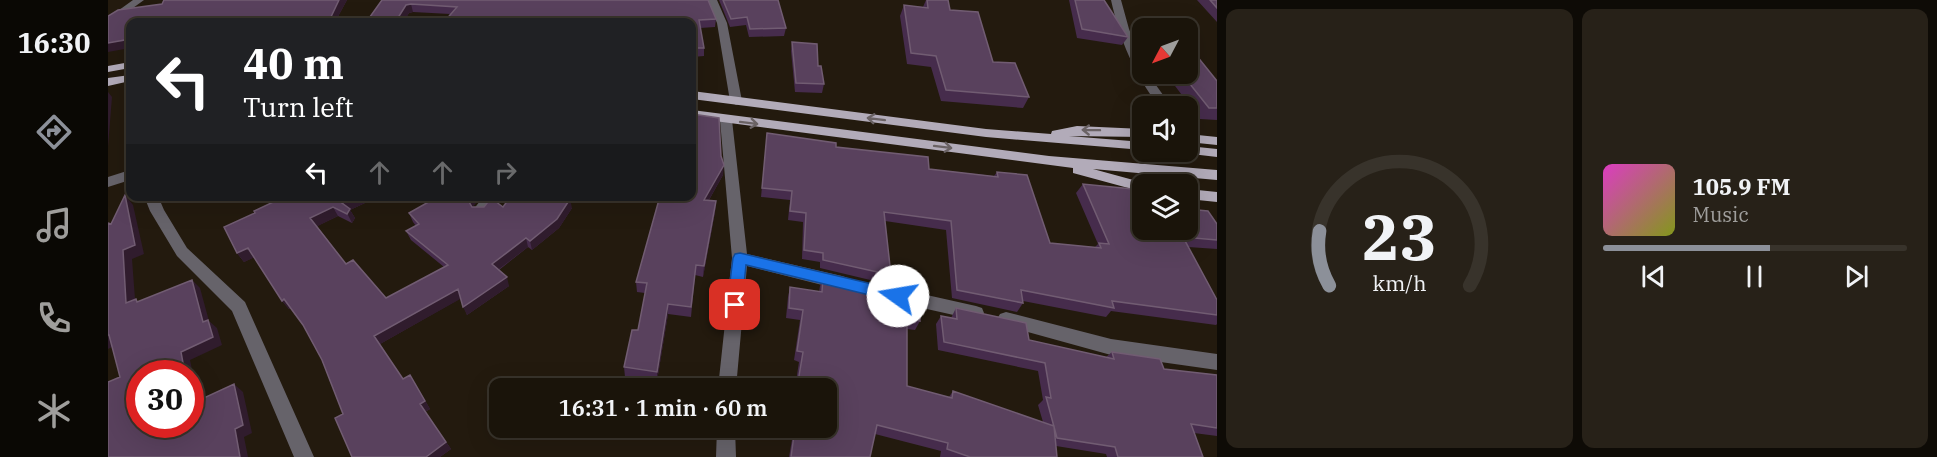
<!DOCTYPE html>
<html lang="en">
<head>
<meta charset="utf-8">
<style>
  body { margin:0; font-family:"IBM Plex Serif",serif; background:#272118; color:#f1f3f6; height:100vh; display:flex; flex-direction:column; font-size:22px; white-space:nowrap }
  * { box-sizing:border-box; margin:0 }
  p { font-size:20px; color:#9f9e9c }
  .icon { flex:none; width:33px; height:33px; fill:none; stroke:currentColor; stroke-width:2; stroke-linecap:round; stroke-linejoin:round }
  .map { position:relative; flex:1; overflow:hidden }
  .side { display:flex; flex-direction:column; gap:9px; padding:9px; background:#0e0b06; width:720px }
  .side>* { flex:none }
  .hud { position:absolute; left:18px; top:18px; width:570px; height:183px; border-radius:12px; box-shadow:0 6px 24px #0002,0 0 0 2px #38332b; background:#202124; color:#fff; overflow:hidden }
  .needle { width:39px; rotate:229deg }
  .fabs { position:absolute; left:1024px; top:18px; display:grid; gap:12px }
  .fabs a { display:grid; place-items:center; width:66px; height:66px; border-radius:12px; background:#1a140a; box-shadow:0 6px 24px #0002,0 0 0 2px #38332b; font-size:30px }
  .speed { position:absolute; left:18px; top:360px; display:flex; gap:12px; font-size:30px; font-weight:700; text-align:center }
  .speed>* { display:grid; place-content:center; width:78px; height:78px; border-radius:50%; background:#1a140a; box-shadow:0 6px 24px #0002,0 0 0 2px #38332b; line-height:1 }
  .speed .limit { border:9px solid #d22; background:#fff; color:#111 }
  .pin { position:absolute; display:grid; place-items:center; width:51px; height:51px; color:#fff; margin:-26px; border-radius:12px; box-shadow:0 3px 9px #0006 }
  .me { position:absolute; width:66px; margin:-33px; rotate:283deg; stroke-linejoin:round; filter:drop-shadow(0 0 4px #0008) }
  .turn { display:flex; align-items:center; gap:21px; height:126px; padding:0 18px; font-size:27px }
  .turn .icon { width:78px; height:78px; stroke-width:2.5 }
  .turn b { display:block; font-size:42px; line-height:51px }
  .lanes { display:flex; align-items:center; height:57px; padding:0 18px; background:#0003; justify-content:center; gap:30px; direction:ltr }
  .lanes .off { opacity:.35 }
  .side .widget { flex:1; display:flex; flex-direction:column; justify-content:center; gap:9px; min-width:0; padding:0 21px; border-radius:12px; background:#272118 }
  .side .dial { align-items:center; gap:0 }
  .dial svg { height:156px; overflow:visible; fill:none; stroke:#38332b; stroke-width:7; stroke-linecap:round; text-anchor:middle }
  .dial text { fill:#f1f3f6; stroke:none }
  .song { display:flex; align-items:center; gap:18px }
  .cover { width:72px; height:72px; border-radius:9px; background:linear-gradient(135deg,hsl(310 70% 55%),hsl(70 70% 35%)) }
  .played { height:6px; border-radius:3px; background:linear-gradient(90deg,#8c9099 55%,#38332b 55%) }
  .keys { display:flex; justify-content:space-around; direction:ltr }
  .side .tiles { flex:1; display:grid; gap:9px; grid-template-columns:repeat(2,1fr) }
  .trip { position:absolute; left:381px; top:378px; width:348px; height:60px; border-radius:12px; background:#1a140a; box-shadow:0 6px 24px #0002,0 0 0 2px #38332b; font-weight:600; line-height:60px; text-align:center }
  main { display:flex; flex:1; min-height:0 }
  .dock { display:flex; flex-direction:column; width:108px; justify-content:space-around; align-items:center; background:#0a0804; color:#9f9e9c }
  .dock .icon { width:42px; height:42px }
  .dock .on { color:#8c9099 }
  .dock b { font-size:27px; color:#f1f3f6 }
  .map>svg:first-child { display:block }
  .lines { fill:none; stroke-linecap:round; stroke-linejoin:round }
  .minor { fill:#66636a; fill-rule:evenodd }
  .major { fill:#b2abb9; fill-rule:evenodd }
  .wall { fill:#462c4c }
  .shaded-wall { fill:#301c2d }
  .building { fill:#59415d; stroke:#715c72; stroke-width:1.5 }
  .oneway { stroke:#6a6264 }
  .route { fill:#1a73e8; stroke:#114b97; stroke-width:1.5 }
</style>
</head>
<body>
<main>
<nav class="dock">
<b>16:30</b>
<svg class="icon on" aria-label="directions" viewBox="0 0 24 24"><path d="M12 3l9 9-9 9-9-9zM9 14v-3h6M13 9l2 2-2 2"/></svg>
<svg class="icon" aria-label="music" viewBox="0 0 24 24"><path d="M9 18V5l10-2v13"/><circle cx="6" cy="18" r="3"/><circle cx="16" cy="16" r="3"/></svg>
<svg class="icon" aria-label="phone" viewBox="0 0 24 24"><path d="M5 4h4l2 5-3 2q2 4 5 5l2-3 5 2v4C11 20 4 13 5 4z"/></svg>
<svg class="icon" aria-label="climate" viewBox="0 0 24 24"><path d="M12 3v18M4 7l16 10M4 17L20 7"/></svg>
</nav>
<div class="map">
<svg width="1109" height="457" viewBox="0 0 1109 457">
  <rect width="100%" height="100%" fill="#231a0e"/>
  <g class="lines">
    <path class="minor" d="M25 0H36L0 26V18Z
      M599 0H609L619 23 634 101 632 104 628 105 622 101 609 23Z
      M1003 0H1013L1021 29 1035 64V74H1040L1063 106H1051C1026 74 1012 40 1003 0Z
      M618 116 624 120 639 254 734 276 740 278 742 283 740 288 734 290 639 266 628 388H610L624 258 612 120Z
      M22 170V180L0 187V177Z
      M36 196H50L56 210 79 248 137 302 206 457H186L124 311 69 256 42 211Z
      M376 196H392L377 214H367L365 210Z
      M792 289 868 306 874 308 876 313 874 318 868 320 792 303 786 301 784 296 786 291Z
      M898 312 1003 339 1109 354V370L1003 355 898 326 892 324 889 319 892 314Z
      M609 428H627L628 457H608Z"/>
    <path class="major" d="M22 62V68L0 72V66Z
      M22 75V81L0 86V78Z
      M584 91 878 129 943 134 944 131 969 126 1035 129V137L961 136 1035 142V150L878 137 584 99Z
      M584 110 941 156 1109 170V180L985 169 1040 184H1035V192L965 173V168L584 118Z
      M1080 134 1109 137V145L1080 142Z
      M1080 146 1109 149V157L1075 153 1074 152H1080Z
      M1080 189 1109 192V202L1080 199Z"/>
  </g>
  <path class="wall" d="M56 0H239L227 22H22L54 4Z
    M274 0 608 19 607 27 592 28 596 48V56L584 57V22H336L342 14 305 12 301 13 295 22H259V21Z
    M611 0H670L678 28 676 36 641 37 638 25 622 27Z
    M818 0H840L842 10 885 62 921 97 915 108 833 101 823 67 799 64 792 16 796 5 815 7Z
    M961 0H996L1020 37 1014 45 969 38Z
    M1089 0H1109V22Z
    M684 42 710 66 716 84 714 93 687 92 683 51Z
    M1058 74H1080L1109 81V120L1092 119Z
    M659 133 821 169 886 176 889 172 942 243 987 247 990 244 968 193 975 184 1035 230 1109 224V249L1080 247 1109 315V324L1108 325 1003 311 998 317 915 301V303L909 312 844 298 838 230 777 221 783 275 779 284 712 268V262L694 259 695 222 680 220 682 200 653 197Z
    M613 156 615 175 601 200 608 201 607 212 595 277 587 275 583 317 560 314 549 381 517 377 516 367 530 330 537 293 529 292 528 282Z
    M178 196H254L257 203 242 210 247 218 244 223 230 216 209 226 238 264 278 298 336 267 303 240 298 231 308 226 305 222 301 213 331 196H372V198L364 207 464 208 451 228 424 250 420 247 391 270 401 286 359 315 353 298 272 344 295 379 302 375 322 409 317 412 343 449 332 457H244L235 414 214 360 195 325 183 308 181 309 174 301 146 257 136 262 129 253 147 213Z
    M715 276 812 321 807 330 799 329V386L841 397 845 391 935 422 930 405 935 400 930 371 830 350 828 324 833 316 843 318 848 308 921 340 998 357 1004 352 1056 369 1109 375V436L1086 433 1095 457H999L998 454 948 446 949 457H832L833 451 767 434 762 457H681L686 428H718V388H687L691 362 686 360 692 320 678 318 680 297 682 287 711 292 712 286Z"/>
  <path class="shaded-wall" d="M231 0H239L227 22H222L221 21Z
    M303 4 305 12 301 13 295 22H288V21L298 5Z
    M90 17 93 22H47Z
    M22 39V48L0 52V43Z
    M0 92 4 97 0 147Z
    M616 165 615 175 595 210 596 200Z
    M17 195 25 205 36 254 24 259 28 312 18 303 15 250Z
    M247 196H254L257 203 242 210 247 218 244 223 234 203Z
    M363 196H372V198L363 209 360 200Z
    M462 199 464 208 451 228 424 250 422 241Z
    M608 201 607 212 595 277 596 266Z
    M225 207 230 216 208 227 202 218Z
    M418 238 420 247 387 272 384 264Z
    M140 248 147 257 136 262 129 253Z
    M399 277 401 286 359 315 355 307Z
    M84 280 92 288 101 321 109 328 114 345 82 360 93 412 83 404 82 400V374H77L73 352 95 322Z
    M350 289 354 298 272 344 266 336Z
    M176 299 183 308 181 309 174 301Z
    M560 304V314L549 381V372Z
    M0 335H1L12 343 0 349Z
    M302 375 322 409 317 412 312 404Z
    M126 384 135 392 144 433 136 437 140 457H132L127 429Z
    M338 442 343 449 332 457H318Z"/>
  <path class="building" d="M56 0H231L221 21 176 20 178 18 132 21 122 22H87L90 17 47 22H22V39L0 43V16L10 10 54 4Z
    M274 0H600L608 19 591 20 596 48H584V22H416L419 19 364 17 360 22H336L349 7 303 4 298 5 288 21H259Z
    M615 0H670L678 28 642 29 639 17 623 19Z
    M819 0H840L842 10 870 12 885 62 907 63 921 97 838 90 828 56 803 53 796 5 820 8Z
    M967 0H996L1020 37 974 29Z
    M1102 0H1109V8Z
    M684 42 709 44 710 66H713L716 84 688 83Z
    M1080 45 1109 81V108H1101L1074 74H1080Z
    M584 114 611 118 613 156 616 165 596 200 608 201 596 266 588 265 583 307 560 304 549 372 516 367 524 330H530L539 283 528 282 552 196H584Z
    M659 133 728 143V147L820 157 821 169 890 177 889 172 919 175 942 243 993 248 991 243 1001 244 975 184 1035 190V230H1080V209L1100 211 1109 224V240L1075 237 1109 300V315L1004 301 1006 308 913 290 915 303 849 290 843 221 776 212 783 275 715 260V253L696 250 698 213 682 211 684 191 654 188Z
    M17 195 27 245 15 250 18 303 28 299 29 302 84 280 95 322 100 320 105 337 73 352 77 374H32V424H82V400L83 404 126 384 135 425 127 429 132 457H0V382L12 377 1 335H0V223L3 224Z
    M178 196H247L234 203 242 209 239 214 225 207 202 218 238 264 245 260 278 298 340 265 298 231 311 224 301 213 331 196H363L360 200 364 207H376L383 198 395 207 403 196H454L462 199 449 219 422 241 418 238 384 264 399 277 355 307 350 289 266 336 295 379 302 375 317 401 312 404 338 442 318 457H244L227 418 235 414 214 360 195 325 176 299 174 301 140 248 129 253 116 227 147 213 146 211Z
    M715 276 811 299 812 321 799 318V386L844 398 845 391 946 426 949 457H862L839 449 840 443 769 425 762 457H683L687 428H718V388H689L695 352 689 351 695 310 681 308 682 287 714 292Z
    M848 308 918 323 921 340 1006 359 1004 352 1052 359 1056 369 1109 375V428L1083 424 1095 457H1010L1007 447 949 438 938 397 943 398 937 363 836 342 833 316 849 319Z"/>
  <defs><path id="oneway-shaft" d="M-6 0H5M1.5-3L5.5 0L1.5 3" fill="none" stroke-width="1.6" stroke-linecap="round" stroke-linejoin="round" transform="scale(1.5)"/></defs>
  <g class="oneway">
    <use href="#oneway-shaft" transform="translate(768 119) rotate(-173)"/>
    <use href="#oneway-shaft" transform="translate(641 123) rotate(7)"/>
    <use href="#oneway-shaft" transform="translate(983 130) rotate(-179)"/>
    <use href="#oneway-shaft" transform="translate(835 147) rotate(7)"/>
  </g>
  <path class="route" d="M632 253 790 290 796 292 798 296 796 300 790 302 638 265 634 305 632 310 627 312 621 310 619 305 625 258 627 254Z"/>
</svg>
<div class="fabs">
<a><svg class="needle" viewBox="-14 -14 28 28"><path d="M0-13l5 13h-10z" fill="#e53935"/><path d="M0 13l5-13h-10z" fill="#9f9e9c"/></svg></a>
<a><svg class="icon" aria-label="sound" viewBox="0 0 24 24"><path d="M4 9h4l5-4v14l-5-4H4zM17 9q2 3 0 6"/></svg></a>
<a><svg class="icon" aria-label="layers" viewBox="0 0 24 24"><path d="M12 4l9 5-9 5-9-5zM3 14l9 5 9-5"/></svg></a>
</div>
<div class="speed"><div class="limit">30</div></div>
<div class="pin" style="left:627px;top:305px;background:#d93025"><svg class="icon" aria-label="arrive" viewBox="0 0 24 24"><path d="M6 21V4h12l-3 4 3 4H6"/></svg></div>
<svg class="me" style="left:790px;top:296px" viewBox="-20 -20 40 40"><circle r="19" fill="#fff"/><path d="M0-13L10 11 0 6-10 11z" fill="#1a73e8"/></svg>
<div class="trip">16:31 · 1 min · 60 m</div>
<div class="hud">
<div class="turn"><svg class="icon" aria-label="left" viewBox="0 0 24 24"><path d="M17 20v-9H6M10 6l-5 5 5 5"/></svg><div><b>40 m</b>Turn left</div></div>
<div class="lanes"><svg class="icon" aria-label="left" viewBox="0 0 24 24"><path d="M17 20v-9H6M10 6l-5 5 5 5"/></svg><svg class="icon off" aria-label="ahead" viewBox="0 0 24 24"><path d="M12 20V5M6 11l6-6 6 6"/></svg><svg class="icon off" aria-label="ahead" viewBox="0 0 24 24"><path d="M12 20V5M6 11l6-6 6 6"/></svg><svg class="icon off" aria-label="right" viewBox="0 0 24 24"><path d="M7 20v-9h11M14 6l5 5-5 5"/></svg></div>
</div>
</div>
<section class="side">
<div class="tiles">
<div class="widget dial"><svg viewBox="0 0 100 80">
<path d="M14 69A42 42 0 1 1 86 69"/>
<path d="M14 69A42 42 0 0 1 9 41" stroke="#8c9099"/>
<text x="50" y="56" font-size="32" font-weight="700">23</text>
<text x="50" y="72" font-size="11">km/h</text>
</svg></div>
<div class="widget">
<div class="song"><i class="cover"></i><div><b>105.9 FM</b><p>Music</p></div></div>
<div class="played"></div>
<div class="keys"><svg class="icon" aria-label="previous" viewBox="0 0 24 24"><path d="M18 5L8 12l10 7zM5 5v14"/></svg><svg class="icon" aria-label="pause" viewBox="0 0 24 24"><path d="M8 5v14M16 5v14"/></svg><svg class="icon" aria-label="next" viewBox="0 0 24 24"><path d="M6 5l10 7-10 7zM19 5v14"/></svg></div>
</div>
</div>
</section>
</main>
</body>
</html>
